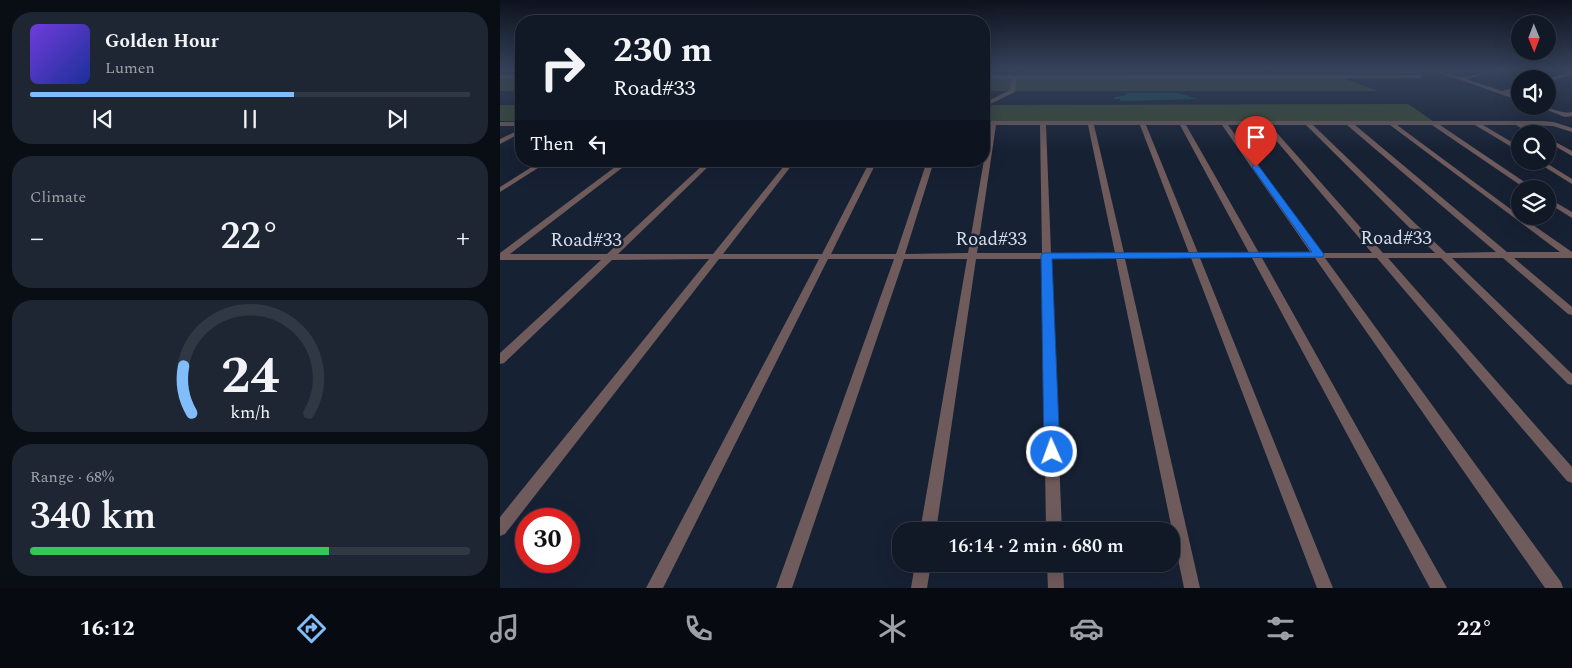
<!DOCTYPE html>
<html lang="en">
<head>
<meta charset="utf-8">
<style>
  body { margin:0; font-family:Spectral,serif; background:#1e2633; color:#f1f3f6; height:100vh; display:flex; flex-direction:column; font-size:19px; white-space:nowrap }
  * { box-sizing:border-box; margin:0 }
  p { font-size:16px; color:#9ca0a7 }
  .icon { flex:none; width:28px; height:28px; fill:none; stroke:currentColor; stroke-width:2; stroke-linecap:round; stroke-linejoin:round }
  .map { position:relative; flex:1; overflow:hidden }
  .drawer { display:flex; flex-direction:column; gap:12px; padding:12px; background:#090e15; width:500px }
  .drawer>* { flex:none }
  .banner { position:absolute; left:15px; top:15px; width:475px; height:152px; border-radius:20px; box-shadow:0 5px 20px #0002,0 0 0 1px #303844; background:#111927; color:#f1f3f6; overflow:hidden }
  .needle { width:32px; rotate:179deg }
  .buttons { position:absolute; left:1011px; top:15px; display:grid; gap:10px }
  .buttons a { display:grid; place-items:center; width:45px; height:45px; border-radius:50%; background:#111927; box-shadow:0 5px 20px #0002,0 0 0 1px #303844; font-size:25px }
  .speed { position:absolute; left:15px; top:508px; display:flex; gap:10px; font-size:25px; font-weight:700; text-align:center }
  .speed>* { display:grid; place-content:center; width:65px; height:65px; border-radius:50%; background:#111927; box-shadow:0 5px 20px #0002,0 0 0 1px #303844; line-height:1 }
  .speed .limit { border:8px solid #d22; background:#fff; color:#111 }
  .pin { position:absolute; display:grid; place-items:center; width:42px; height:42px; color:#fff; margin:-51px -21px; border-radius:50% 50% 50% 0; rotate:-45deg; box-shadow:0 0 5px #0007 }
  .pin .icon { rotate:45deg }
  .me { position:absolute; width:55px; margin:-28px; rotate:358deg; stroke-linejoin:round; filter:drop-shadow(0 0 4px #0008) }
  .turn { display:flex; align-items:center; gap:18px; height:105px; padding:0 15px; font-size:22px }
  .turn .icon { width:65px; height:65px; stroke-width:2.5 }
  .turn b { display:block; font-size:35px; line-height:42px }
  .then { display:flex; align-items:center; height:48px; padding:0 15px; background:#0003; gap:10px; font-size:19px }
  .big { font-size:38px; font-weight:600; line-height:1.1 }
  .drawer .card { flex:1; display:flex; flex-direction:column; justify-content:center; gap:8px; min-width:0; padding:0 18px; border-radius:20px; background:#1e2633 }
  .drawer .dial { align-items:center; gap:0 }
  .dial svg { height:130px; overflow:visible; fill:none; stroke:#303844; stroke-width:7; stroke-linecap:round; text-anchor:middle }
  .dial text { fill:#f1f3f6; stroke:none }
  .song { display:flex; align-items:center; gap:15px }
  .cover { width:60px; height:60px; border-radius:8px; background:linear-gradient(135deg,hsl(260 70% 55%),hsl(230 70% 35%)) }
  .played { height:5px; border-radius:2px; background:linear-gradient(90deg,#80bdfa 60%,#303844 60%) }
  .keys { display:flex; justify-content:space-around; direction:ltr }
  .heat { display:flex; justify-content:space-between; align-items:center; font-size:28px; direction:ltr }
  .charge { height:8px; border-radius:4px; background:linear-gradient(90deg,#34c759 68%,#303844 0) }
  .trip { position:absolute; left:392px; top:522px; width:288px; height:50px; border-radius:20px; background:#111927; box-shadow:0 5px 20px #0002,0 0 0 1px #303844; font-weight:600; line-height:50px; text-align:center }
  .dock { display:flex; height:80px; justify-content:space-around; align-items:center; background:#070a10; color:#9ca0a7 }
  .dock .icon { width:35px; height:35px }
  .dock .on { color:#80bdfa }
  .dock b { font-size:22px; color:#f1f3f6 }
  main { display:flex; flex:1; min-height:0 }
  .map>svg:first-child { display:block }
  .green { fill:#3a4b2f }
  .water { fill:#124e51 }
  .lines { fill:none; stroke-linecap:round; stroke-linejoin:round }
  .minor { fill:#6f5b5b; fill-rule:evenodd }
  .route { fill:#1a73e8; stroke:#114b97 }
  .labels { text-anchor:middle; stroke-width:5; stroke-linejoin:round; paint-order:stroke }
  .street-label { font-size:19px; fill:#d4dbe9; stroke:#172134 }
</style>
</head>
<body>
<main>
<section class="drawer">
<div class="card">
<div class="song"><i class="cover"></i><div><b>Golden Hour</b><p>Lumen</p></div></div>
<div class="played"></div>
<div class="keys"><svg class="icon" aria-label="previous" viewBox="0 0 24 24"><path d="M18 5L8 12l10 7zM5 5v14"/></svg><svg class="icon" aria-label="pause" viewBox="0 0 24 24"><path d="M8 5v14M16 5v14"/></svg><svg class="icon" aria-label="next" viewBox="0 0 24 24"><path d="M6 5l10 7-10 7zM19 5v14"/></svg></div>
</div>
<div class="card"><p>Climate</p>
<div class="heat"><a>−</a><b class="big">22°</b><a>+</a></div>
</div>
<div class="card dial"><svg viewBox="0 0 100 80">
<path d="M14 69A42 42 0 1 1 86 69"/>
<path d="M14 69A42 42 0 0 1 9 40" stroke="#80bdfa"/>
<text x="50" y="56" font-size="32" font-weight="700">24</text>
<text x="50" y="72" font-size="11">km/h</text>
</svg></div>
<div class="card"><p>Range · 68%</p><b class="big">340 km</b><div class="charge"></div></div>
</section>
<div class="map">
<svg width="1072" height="588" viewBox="0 0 1072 588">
  <rect width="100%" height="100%" fill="#172134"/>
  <path class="green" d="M2 78H21V91H0V79Z
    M484 78H843L878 91H484Z
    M908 104 933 121H484V105Z
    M0 105H21V121H0Z"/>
  <path class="water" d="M626 93H678L698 99 620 101V99H614L615 97 626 95Z"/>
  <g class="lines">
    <path class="minor" d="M932 70C942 70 950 76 960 77 970 78 988 70 1000 70L966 79 1002 91 1020 86V90L1008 93 1020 97V101Z
      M1072 72V75L1048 81 1047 79Z
      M0 75H21V78L0 79Z
      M920 75 922 78 517 79 515 92 484 107V103L510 90 512 79H484V75Z
      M1037 106C1049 106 1062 115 1072 112V116L1065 117Z
      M484 121H1043L1054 122 1072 128V132L1053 126 1025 125 1039 134H1031L1016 125H983L1020 147V152L975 125H940L1035 189H1026L932 125H897L1020 216 1072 252V258H1014L1072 307V315L1068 314 1003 258H952L1072 374V385L1068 384 941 258H888L1072 467V483L1067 481 877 258H825L1061 582 1063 588H1045L815 258H762L947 588H930L752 258H700L833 588H817L691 258 625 259 700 588H684L616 259H551L562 531H546L542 259H476L436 531H420L467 259H404L292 588H276L394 259H328L163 588H146L319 259H219L5 534 0 536V517L209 259 112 260 4 363 0 364V353L101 260H0V253L123 161H131L10 254H107L207 161H214L118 254H213L288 161H295L223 254H322L370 161H377L331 254H396L427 161H434L405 254 468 253 490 125H484ZM496 125H540L542 253H477ZM546 125H588L615 253H551ZM594 125H640L689 253H624ZM646 125H680L749 253H698ZM686 125H722L811 253H759ZM728 125H763L872 253H821ZM770 125H806L935 253H883ZM813 125H847L996 252 946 253ZM855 125H890L1060 252H1007Z
      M0 122H21V126H0Z
      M21 129V133L0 144V139Z
      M1048 138 1072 151V156L1048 142Z
      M41 161H49L0 192V187Z
      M1035 161H1043L1072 179V184Z
      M1048 198 1072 212V218L1048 203Z
      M415 564H431L427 588H411Z
      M547 564H563L564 588H548Z"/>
  </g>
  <linearGradient id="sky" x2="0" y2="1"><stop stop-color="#0d121d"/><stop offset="0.46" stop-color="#36435c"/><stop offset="1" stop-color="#36435c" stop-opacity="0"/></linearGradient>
  <rect width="1072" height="152" fill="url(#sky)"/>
  <path class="route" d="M753 165H758L823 253 824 255 823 257 552 259 560 452 557 457 552 459 547 457 544 452 541 256 543 253 812 252 752 167Z"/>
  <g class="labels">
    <g class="street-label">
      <text x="896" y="244">Road#33</text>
      <text x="491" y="245">Road#33</text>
      <text x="86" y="246">Road#33</text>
    </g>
  </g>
</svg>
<div class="buttons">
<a><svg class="needle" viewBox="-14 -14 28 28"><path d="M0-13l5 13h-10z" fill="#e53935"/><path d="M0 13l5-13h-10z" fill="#9ca0a7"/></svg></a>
<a><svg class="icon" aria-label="sound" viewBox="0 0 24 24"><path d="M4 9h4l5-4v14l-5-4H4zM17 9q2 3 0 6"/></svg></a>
<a><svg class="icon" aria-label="search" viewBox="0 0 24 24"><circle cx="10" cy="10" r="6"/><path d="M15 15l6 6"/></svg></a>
<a><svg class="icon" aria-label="layers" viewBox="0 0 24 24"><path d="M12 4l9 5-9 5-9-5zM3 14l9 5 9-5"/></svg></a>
</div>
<div class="speed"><div class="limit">30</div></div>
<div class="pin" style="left:756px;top:167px;background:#d93025"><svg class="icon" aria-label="arrive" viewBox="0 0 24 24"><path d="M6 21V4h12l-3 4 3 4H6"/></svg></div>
<svg class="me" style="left:552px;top:452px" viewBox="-20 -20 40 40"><circle r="17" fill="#1a73e8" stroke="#fff" stroke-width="3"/><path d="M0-11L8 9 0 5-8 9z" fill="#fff"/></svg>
<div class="trip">16:14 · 2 min · 680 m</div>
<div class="banner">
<div class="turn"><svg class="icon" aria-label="right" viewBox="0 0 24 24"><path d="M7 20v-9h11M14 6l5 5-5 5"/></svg><div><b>230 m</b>Road#33</div></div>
<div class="then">Then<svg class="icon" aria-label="left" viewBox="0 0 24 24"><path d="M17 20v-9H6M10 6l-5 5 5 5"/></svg></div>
</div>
</div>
</main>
<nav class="dock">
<b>16:12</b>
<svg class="icon on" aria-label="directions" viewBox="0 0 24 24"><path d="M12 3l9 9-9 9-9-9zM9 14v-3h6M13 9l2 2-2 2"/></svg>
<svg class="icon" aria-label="music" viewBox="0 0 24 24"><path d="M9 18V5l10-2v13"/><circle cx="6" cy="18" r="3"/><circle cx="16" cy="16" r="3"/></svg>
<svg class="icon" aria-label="phone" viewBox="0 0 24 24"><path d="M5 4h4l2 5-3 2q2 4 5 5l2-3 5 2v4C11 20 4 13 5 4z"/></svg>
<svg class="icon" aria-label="climate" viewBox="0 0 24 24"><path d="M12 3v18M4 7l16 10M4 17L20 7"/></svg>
<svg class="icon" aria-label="car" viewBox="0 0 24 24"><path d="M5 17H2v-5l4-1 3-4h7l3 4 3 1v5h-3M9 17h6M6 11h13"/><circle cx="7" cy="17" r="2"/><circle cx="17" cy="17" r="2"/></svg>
<svg class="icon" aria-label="filters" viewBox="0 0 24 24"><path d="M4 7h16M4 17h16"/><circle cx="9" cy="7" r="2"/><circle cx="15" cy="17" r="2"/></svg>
<b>22°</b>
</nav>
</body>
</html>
